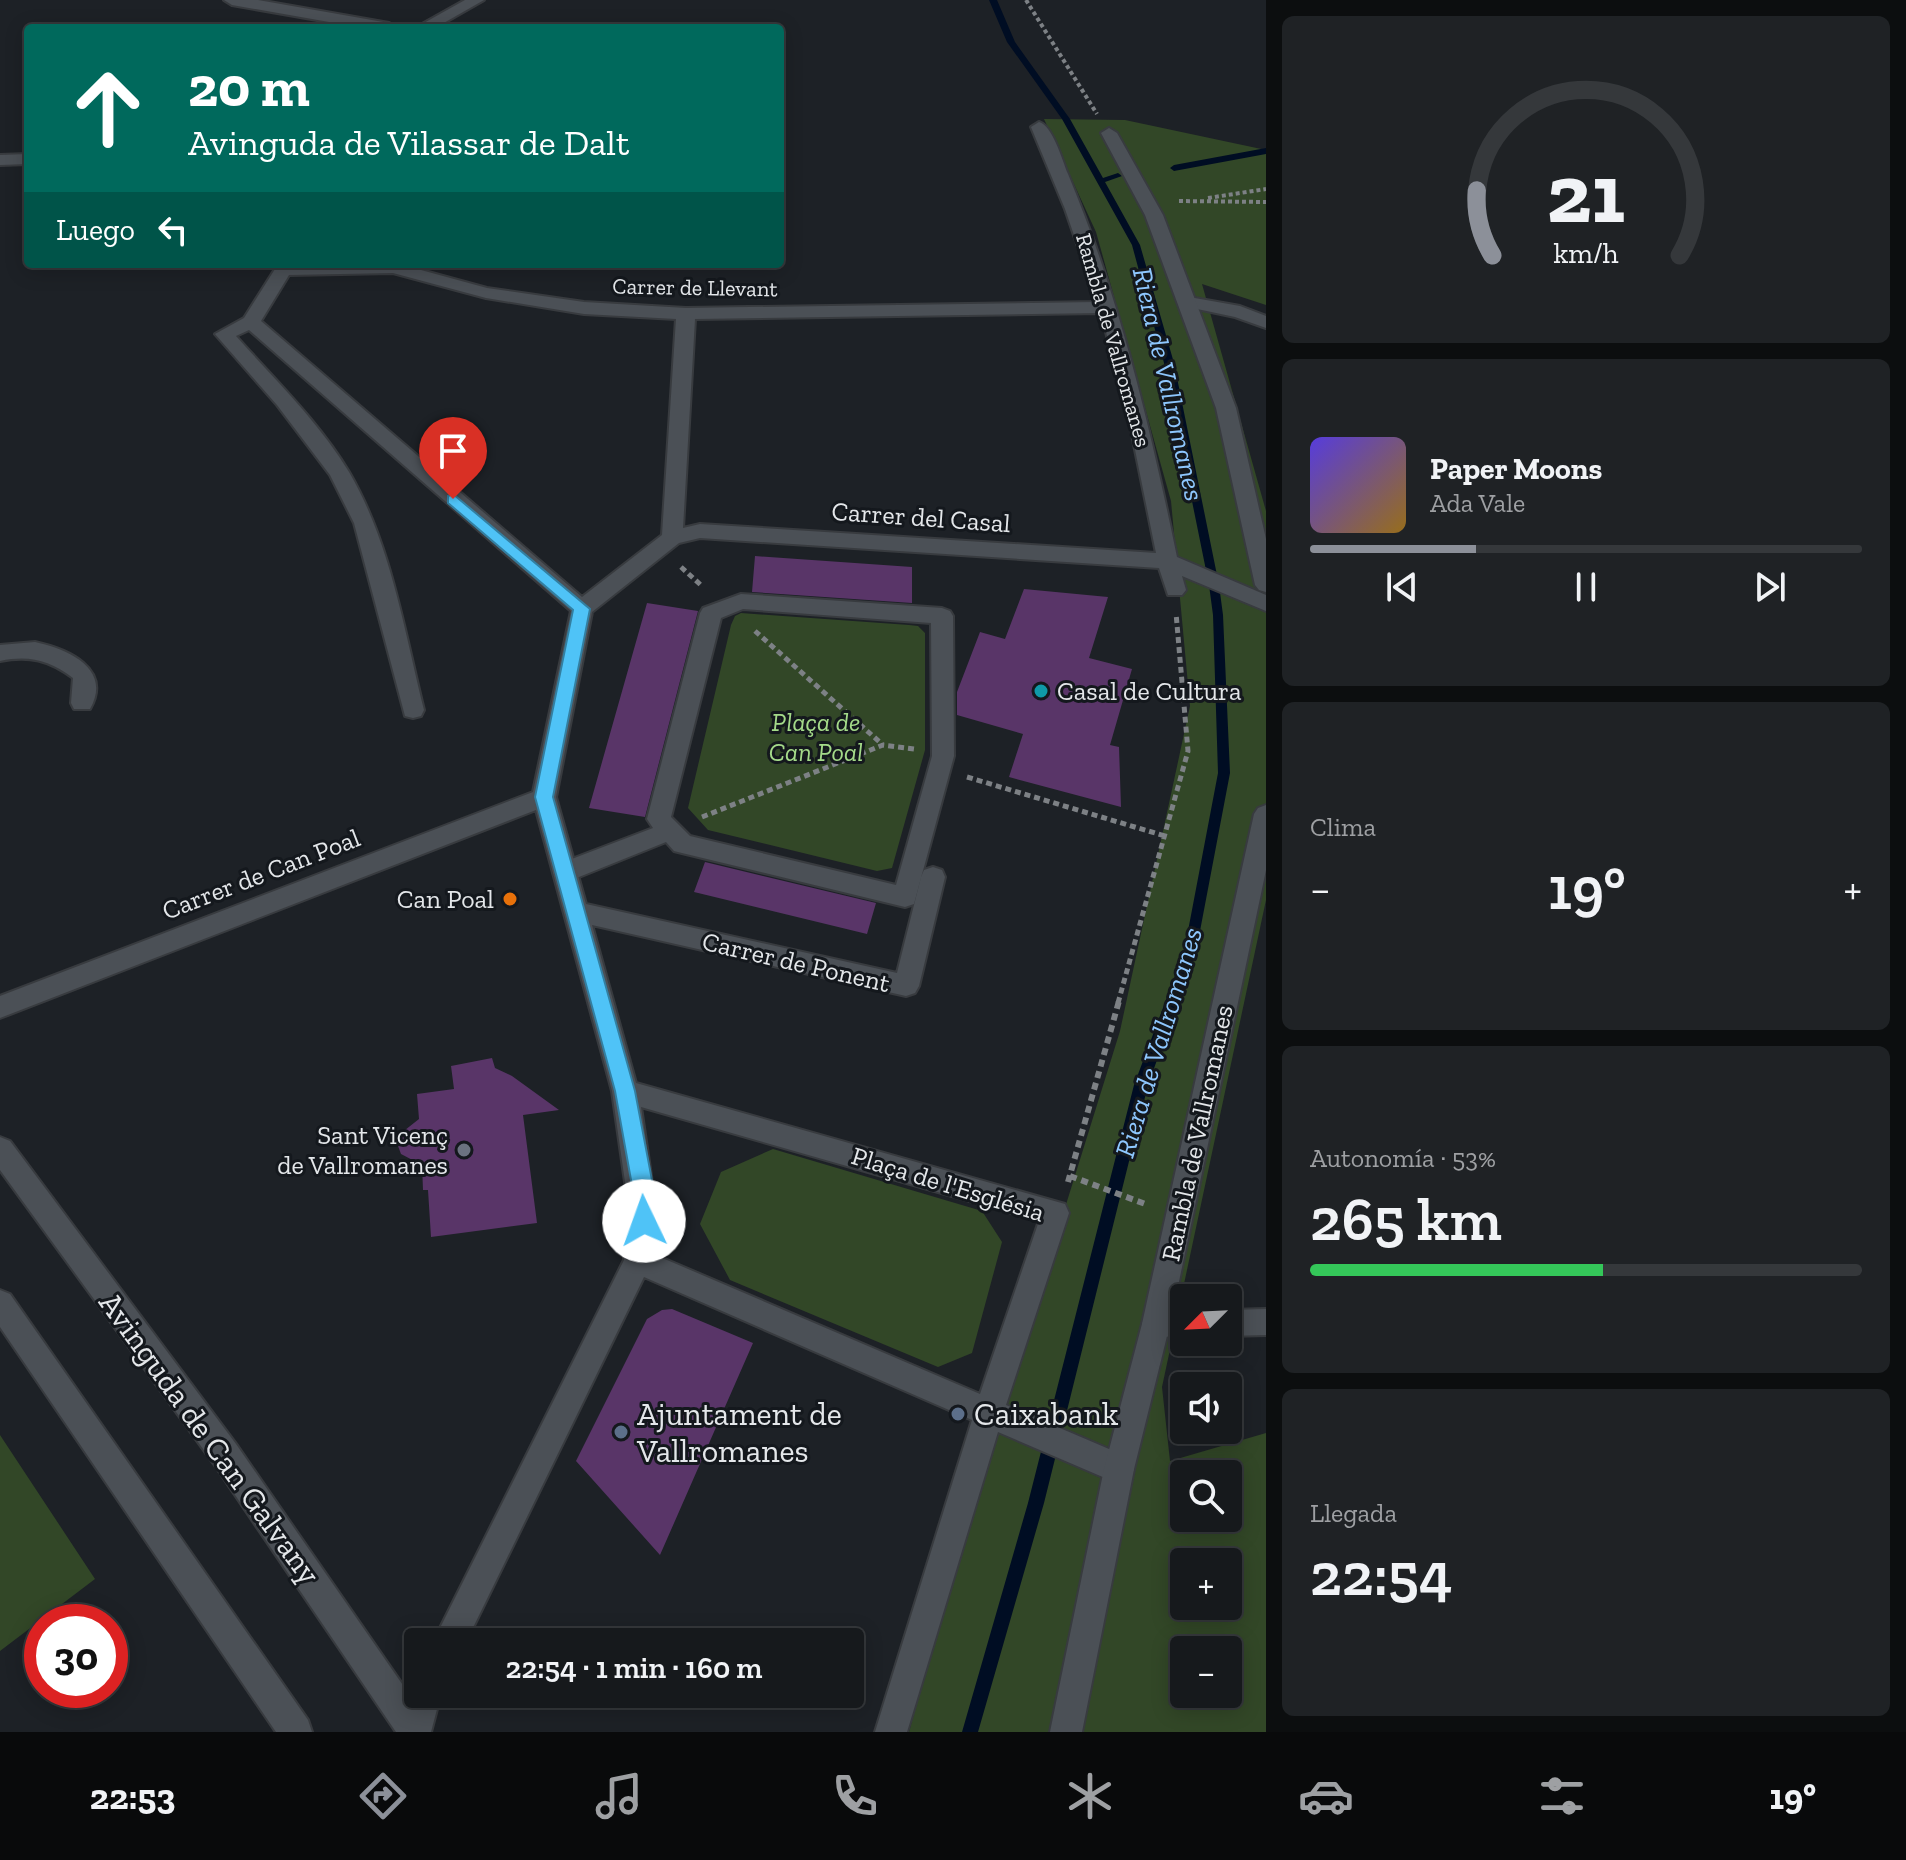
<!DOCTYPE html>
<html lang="es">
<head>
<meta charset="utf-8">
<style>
  body { margin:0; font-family:"Zilla Slab",serif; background:#1f2225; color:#f1f3f6; height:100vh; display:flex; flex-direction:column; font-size:30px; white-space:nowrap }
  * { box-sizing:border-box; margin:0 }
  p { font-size:26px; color:#9ea0a3 }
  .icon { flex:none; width:44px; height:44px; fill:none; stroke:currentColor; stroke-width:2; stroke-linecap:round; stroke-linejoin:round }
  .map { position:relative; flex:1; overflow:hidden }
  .side { display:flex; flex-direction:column; gap:16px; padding:16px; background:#0c0e0f; width:640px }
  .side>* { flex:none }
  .banner { position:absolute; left:24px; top:24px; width:760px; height:244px; border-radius:8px; box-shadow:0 4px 20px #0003,0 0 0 2px #35383b; background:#00695c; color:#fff; overflow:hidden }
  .needle { width:52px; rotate:246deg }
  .tools { position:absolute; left:1170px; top:1284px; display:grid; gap:16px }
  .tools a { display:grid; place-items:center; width:72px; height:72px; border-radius:8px; background:#16191c; box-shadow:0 4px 20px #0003,0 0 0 2px #35383b; font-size:40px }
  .speed { position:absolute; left:24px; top:1604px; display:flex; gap:16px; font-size:40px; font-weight:700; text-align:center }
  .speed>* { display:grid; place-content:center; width:104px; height:104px; border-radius:50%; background:#16191c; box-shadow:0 4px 20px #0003,0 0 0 2px #35383b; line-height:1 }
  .speed .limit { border:12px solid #d22; background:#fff; color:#111 }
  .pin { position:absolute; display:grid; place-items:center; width:68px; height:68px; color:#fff; margin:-82px -34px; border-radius:50% 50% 50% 0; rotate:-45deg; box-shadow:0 0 8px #0007 }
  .pin .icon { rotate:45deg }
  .me { position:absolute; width:88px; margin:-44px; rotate:357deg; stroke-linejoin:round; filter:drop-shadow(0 0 6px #0008) }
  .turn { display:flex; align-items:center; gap:28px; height:168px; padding:0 32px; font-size:36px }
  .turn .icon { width:104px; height:104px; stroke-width:2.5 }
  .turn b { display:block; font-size:56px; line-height:68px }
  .then { display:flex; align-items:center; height:76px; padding:0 32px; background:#0003; gap:16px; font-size:30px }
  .big { font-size:60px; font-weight:600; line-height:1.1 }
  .side .card { flex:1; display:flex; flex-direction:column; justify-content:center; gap:12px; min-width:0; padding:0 28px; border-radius:12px; background:#1f2225 }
  .side .dial { align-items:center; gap:0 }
  .dial svg { height:208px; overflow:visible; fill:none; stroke:#35383b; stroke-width:7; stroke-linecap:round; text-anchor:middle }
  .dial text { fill:#f1f3f6; stroke:none }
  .song { display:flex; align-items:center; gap:24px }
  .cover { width:96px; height:96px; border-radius:12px; background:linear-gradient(135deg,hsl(250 70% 55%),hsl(40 70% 35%)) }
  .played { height:8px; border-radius:4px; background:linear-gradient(90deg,#8c9099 30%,#35383b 30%) }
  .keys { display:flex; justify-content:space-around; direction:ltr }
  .heat { display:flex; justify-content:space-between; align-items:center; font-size:44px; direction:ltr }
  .charge { height:12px; border-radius:6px; background:linear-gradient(90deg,#34c759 53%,#35383b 0) }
  .trip { position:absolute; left:404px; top:1628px; width:460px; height:80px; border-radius:8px; background:#16191c; box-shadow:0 4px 20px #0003,0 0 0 2px #35383b; font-weight:600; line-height:80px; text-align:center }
  .menu { display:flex; height:128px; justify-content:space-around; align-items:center; background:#090a0b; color:#9ea0a3 }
  .menu .icon { width:56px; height:56px }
  .menu .selected { color:#8c9099 }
  .menu b { font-size:36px; color:#f1f3f6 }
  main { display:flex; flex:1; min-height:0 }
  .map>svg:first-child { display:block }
  .green { fill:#324727; fill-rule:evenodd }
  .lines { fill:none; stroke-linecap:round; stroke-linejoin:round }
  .stream { fill:#000d23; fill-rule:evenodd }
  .building { fill:#593568 }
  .pedestrian-casing { stroke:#383b3f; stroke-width:4 }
  .minor-casing { stroke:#383b3f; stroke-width:4 }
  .tertiary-casing { stroke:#383b3f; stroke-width:4 }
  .path-far2 { stroke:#7d8185; stroke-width:4; stroke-dasharray:4 3; stroke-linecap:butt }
  .path-far1 { stroke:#7d8185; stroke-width:5; stroke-dasharray:6 4; stroke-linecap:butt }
  .path { stroke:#7d8185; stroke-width:6; stroke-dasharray:7 5; stroke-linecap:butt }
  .pedestrian { fill:#4b5056; fill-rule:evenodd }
  .minor { fill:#4b5056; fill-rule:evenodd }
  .tertiary { fill:#4b5056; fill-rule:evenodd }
  .route { fill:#4fc3f7; stroke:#337fa1; stroke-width:2 }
  .culture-dot { fill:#0f9aa8; stroke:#14181d; stroke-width:3 }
  .food-dot { fill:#e8710a; stroke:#14181d; stroke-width:3 }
  .worship-dot { fill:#6b7280; stroke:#14181d; stroke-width:3 }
  .service-dot { fill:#5c6f8a; stroke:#14181d; stroke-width:3 }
  .labels { text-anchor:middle; stroke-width:6; stroke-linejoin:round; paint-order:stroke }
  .far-street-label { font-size:22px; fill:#e4e7ea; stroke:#14181d }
  .street-label { font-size:26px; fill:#e4e7ea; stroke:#14181d }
  .poi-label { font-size:26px; fill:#e4e7ea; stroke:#14181d; text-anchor:end }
  .park-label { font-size:26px; font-style:italic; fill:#a4da89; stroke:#14181d }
  .water-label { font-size:28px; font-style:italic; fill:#8ec7fe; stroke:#14181d }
  .near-poi-label { font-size:32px; fill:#e4e7ea; stroke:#14181d; text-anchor:start }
  .near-street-label { font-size:32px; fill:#e4e7ea; stroke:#14181d }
</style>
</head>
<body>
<main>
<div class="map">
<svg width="1266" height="1732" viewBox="0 0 1266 1732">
  <rect width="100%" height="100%" fill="#1d2126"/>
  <path class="green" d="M1044 119 1125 120 1266 150V305L1202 284 1266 511V900L1162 1387 1170 1461 1266 1433V1732H909L956 1558 1120 1031 1190 706 1171 501 1096 232ZM1184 1474H1228V1518H1184ZM1184 1562H1228V1606H1184ZM1184 1650H1228V1694H1184Z
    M741 613 909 625 918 626 925 633V750L892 868 877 871 708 830 688 808 731 625 735 616Z
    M773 1149 982 1211 1002 1242 972 1353 938 1367 730 1280 700 1224 721 1172Z
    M0 1435 95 1579 0 1651Z"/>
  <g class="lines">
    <path class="stream" d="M989 0H997L1015 42 1070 119 1103 178 1118 173 1122 176 1105 182 1140 245 1174 363 1219 585 1223 615 1230 773 1196 952 1148 1085 1044 1503 978 1732H962L1028 1503 1134 1085 1184 952 1218 773 1213 615 1209 585 1164 363 1132 245 1062 119 1007 42Z
      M1266 148V154L1174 171 1170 168 1174 165Z"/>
  </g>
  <path class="building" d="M755 556 912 567V603L752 592Z
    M1024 589 1108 597 1089 658 1132 669 1110 745 1119 747 1121 807 1009 777 1023 734 957 715V692L980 632 1005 639Z
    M647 603 698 611 645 817 589 808Z
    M705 862 876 903 867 934 694 892Z
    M492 1058 495 1068 512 1076 559 1110 523 1115 537 1223 431 1237 428 1190H423L422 1165 401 1154 398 1146 400 1134 419 1119 417 1094 454 1089 451 1066Z
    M672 1309 753 1343 660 1555 576 1461 647 1319 662 1310Z"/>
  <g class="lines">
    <g class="pedestrian-casing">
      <path id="pedestrian" d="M741 594 942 608 950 611 953 616 954 756 914 904 905 907 682 853 674 851 666 842 574 879 565 882 556 879 553 872 556 865 653 828 647 819 700 613 703 608ZM743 609 931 623 932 756 896 885 690 836 671 817 721 618Z"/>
    </g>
    <g class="minor-casing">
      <path id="minor" d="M224 0H258L389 23 397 28H363L232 5Z
        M465 0H484L435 28H415Z
        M1039 122C1053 126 1062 160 1068 174 1121 302 1149 423 1177 557L1266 595V611L1182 576 1186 590 1182 595H1168L1159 568 700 538 679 543 592 612 556 797 586 904 897 973 921 877 924 870 933 867 942 870 945 877 919 986 915 993 906 996 592 925 636 1083 1065 1204 1069 1213 1006 1405 1130 1458 1134 1469 1130 1480 1119 1484 998 1432 907 1732H875L972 1420 644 1277 466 1642H433L624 1260 627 1196 612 1091 536 810 0 1018V996L533 792 571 611 249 330 236 336C274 379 319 422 349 472 391 544 404 630 424 710L421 716 413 718 405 716 354 523 330 475 277 405 215 334 244 318 275 269 270 264H399L487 288 584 302 686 308 1097 302 1065 209 1031 127ZM393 273 486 298 584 314 676 319 662 535 582 597 261 321 289 275ZM1101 313 1129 420 1156 553 700 524 683 528 695 319ZM641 1107 1039 1221 980 1394 653 1254 654 1196Z
        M28 154V164L0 165V155Z
        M1189 297 1240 306 1266 316V328L1235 317 1183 306 1180 302Z
        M35 642C67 649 113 668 90 709H74L71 703 73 678C49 660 29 655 0 661V645Z
        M0 1137 10 1141 236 1444 409 1694 414 1683 418 1681V1694H441L431 1732H396L214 1464 0 1170Z
        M0 1290 10 1294 308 1720 312 1732H276L0 1327Z
        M1266 1309V1335L1228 1336V1310Z
        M1184 1310V1336L1156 1337 1146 1334 1142 1324 1146 1314 1156 1311Z"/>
    </g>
    <g class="tertiary-casing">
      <path id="tertiary" d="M1109 128 1117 133 1163 215 1236 408 1266 539V592L1259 590 1255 585 1216 408 1145 215 1101 133Z
        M1266 805V870L1170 1324 1134 1469 1082 1732H1050L1104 1469 1142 1324 1254 814 1258 808Z"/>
    </g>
    <path class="path-far2" d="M1026 0 1097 114
      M1208 198 1266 189
      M1179 201 1266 202"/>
    <path class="path-far1" d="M681 567 703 587
      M755 631 883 745
      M967 777 1165 836
      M702 817 883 745 914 749
      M1118 1003 1188 751 1176 613"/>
    <path class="path" d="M1070 1176 1148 1205
      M1068 1182 1119 1001"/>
    <use href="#pedestrian" class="pedestrian"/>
    <use href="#minor" class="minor"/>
    <use href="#tertiary" class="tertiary"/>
  </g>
  <path class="route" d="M453 494 590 609 553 797 635 1091 652 1180 654 1221 651 1228 644 1231 636 1228 631 1180 615 1091 535 797 573 610 448 503V496Z"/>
  <circle class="culture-dot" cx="1041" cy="691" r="8"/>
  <circle class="food-dot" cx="510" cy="899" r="8"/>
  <circle class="worship-dot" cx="464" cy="1150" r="8"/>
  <g class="service-dot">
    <circle cx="958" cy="1414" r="8"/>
    <circle cx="621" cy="1432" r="8"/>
  </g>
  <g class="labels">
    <g class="far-street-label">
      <text transform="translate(695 287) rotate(1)" y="8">Carrer de Llevant</text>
      <text transform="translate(1114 340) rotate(74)" y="8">Rambla de Vallromanes</text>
    </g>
    <g class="street-label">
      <text transform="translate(921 517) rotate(4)" y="9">Carrer del Casal</text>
      <text transform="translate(261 874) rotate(-21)" y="9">Carrer de Can Poal</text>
      <text transform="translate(796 962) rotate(13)" y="9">Carrer de Ponent</text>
      <text transform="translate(1197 1133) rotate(-78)" y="9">Rambla de Vallromanes</text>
      <text transform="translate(948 1184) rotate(17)" y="9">Plaça de l'Església</text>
    </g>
    <g class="poi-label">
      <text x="1057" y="700" text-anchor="start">Casal de Cultura</text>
      <text x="494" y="908">Can Poal</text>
      <text x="448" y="1144">Sant Vicenç<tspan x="448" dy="30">de Vallromanes</tspan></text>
    </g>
    <g class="park-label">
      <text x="816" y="731">Plaça de<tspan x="816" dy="30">Can Poal</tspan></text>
    </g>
    <g class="water-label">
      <text transform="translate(1169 384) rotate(77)" y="10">Riera de Vallromanes</text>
      <text transform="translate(1158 1042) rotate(-73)" y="10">Riera de Vallromanes</text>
    </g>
    <g class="near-poi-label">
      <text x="637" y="1425">Ajuntament de<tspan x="637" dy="37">Vallromanes</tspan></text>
      <text x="974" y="1425">Caixabank</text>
    </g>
    <g class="near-street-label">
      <text transform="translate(210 1438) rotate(54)" y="11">Avinguda de Can Galvany</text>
    </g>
  </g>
</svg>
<div class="tools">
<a><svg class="needle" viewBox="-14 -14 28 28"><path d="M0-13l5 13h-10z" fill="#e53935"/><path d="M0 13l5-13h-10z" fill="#9ea0a3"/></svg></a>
<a><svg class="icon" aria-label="sound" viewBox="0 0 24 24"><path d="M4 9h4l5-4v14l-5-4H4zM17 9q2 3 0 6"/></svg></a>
<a><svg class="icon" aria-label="search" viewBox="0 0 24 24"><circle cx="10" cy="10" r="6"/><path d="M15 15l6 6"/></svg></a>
<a>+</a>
<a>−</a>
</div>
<div class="speed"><div class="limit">30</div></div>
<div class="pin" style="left:453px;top:499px;background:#d93025"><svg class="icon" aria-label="arrive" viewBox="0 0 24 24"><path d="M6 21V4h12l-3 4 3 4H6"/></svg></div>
<svg class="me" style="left:644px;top:1221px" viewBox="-20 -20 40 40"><circle r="19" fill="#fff"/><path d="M0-13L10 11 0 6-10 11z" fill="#4fc3f7"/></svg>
<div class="trip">22:54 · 1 min · 160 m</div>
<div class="banner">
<div class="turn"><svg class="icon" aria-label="ahead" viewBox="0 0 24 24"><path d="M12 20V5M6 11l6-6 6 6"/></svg><div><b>20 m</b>Avinguda de Vilassar de Dalt</div></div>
<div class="then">Luego<svg class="icon" aria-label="left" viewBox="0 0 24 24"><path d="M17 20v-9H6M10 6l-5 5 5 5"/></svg></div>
</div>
</div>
<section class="side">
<div class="card dial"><svg viewBox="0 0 100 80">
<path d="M14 69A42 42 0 1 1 86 69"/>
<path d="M14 69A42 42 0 0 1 8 44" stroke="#8c9099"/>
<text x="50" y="56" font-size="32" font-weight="700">21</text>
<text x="50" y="72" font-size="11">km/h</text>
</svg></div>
<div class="card">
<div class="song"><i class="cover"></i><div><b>Paper Moons</b><p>Ada Vale</p></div></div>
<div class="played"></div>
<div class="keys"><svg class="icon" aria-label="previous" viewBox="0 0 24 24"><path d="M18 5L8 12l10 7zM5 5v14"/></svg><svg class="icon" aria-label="pause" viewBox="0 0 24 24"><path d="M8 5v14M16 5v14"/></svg><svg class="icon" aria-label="next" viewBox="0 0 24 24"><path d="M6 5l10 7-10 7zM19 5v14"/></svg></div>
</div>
<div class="card"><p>Clima</p>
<div class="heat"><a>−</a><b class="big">19°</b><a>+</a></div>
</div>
<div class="card"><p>Autonomía · 53%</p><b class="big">265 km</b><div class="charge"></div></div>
<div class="card"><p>Llegada</p><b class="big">22:54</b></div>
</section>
</main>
<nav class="menu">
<b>22:53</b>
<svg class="icon selected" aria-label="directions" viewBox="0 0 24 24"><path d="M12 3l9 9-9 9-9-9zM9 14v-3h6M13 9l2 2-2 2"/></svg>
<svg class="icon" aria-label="music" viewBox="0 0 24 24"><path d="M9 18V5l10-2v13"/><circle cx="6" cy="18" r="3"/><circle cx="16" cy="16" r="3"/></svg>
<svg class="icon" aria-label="phone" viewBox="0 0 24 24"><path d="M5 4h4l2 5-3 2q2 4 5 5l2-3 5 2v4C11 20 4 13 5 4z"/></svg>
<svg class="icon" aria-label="climate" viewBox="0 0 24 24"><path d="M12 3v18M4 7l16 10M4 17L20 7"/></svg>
<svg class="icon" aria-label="car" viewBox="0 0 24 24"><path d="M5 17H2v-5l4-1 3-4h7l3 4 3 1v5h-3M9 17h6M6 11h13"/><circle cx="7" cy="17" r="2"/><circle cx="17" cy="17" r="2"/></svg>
<svg class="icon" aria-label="filters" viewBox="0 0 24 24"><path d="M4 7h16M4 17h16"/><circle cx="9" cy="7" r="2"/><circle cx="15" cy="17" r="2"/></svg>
<b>19°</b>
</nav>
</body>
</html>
